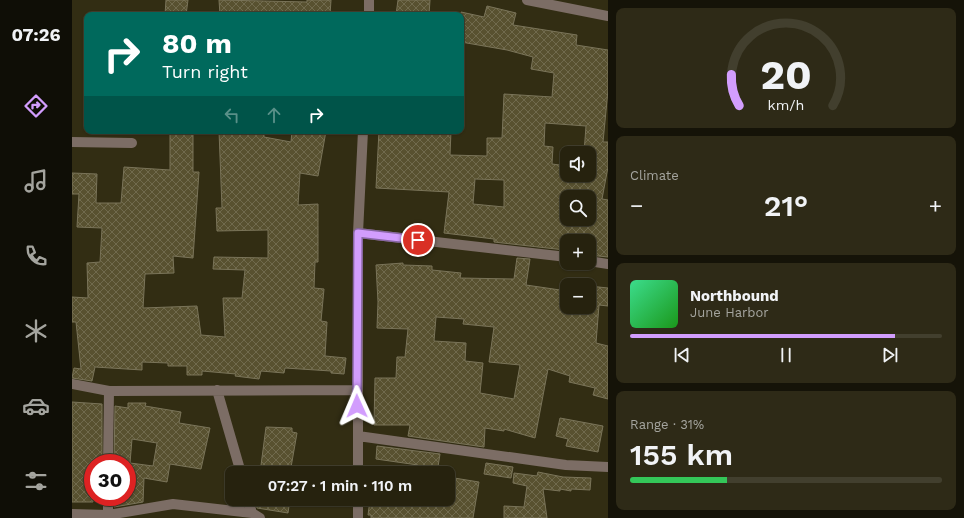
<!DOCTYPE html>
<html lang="en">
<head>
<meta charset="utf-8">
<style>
  body { margin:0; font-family:"Work Sans",sans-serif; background:#2e2a17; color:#f1f3f6; height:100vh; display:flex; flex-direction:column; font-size:15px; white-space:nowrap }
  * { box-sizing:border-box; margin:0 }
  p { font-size:13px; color:#a4a49e }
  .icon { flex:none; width:22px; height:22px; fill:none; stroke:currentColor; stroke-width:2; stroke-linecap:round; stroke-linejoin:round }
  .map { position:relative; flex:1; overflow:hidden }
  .side { display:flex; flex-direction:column; gap:8px; padding:8px; background:#151308; width:356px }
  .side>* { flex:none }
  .top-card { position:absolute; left:12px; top:12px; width:380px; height:122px; border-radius:8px; box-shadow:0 1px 3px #0004,0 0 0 1px #423f2e; background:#00695c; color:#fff; overflow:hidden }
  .tools { position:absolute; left:488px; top:146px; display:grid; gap:8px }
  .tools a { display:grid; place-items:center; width:36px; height:36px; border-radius:8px; background:#26220e; box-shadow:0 1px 3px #0004,0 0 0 1px #423f2e; font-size:20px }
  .speed { position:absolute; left:12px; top:454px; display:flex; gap:8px; font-size:20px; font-weight:700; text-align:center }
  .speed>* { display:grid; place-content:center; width:52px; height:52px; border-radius:50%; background:#26220e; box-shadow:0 1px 3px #0004,0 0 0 1px #423f2e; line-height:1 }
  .speed .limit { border:6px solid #d22; background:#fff; color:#111 }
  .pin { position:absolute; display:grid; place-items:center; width:34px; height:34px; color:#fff; margin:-17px; border:2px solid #fff; border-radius:50%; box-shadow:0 1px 4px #0007 }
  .me { position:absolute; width:44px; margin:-22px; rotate:359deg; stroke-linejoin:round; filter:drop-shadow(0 0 3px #0008) }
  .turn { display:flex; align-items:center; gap:14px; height:84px; padding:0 12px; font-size:18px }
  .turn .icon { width:52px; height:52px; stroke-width:2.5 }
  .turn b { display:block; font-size:28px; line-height:34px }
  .lanes { display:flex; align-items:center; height:38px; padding:0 12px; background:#0003; justify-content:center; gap:20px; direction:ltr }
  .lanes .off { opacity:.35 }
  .big { font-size:30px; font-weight:600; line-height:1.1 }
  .side .widget { flex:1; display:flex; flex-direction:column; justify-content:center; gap:6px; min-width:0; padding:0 14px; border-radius:8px; background:#2e2a17 }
  .side .dial { align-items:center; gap:0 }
  .dial svg { height:104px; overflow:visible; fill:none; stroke:#423f2e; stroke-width:7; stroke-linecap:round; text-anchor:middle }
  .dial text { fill:#f1f3f6; stroke:none }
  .song { display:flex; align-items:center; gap:12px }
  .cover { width:48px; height:48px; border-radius:6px; background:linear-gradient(135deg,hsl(150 70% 55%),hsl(120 70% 35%)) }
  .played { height:4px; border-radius:2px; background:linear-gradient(90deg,#d29dfd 85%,#423f2e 85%) }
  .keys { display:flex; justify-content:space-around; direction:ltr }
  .heat { display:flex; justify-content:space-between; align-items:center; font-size:22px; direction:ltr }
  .charge { height:6px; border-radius:3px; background:linear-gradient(90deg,#34c759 31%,#423f2e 0) }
  .trip { position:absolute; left:153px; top:466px; width:230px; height:40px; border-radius:8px; background:#26220e; box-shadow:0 1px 3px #0004,0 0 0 1px #423f2e; font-weight:600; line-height:40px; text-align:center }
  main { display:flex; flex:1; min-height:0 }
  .menu { display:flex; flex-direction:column; width:72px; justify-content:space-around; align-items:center; background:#0f0e06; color:#a4a49e }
  .menu .icon { width:28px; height:28px }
  .menu .active { color:#d29dfd }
  .menu b { font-size:18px; color:#f1f3f6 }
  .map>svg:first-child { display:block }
  .building { fill:url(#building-cross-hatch); stroke:#7a7459; fill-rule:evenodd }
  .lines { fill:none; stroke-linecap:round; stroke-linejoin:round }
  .minor { stroke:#7c6d65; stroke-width:10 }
  .route-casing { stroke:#8866a4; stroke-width:10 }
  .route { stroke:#d29dfd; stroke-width:7 }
</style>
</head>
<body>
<main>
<nav class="menu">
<b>07:26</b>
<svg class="icon active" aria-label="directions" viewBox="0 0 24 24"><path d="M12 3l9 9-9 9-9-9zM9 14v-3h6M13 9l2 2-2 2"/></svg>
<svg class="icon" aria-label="music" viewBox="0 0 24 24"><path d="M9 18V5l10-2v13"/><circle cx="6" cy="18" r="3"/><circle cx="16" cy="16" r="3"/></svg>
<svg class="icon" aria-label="phone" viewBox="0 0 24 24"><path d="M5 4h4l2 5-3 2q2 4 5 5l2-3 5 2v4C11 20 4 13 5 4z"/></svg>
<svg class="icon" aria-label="climate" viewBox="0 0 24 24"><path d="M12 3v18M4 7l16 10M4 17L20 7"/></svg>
<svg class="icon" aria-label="car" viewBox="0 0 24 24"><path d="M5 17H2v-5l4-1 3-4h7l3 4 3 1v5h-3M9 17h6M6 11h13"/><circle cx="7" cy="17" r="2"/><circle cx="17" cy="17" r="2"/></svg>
<svg class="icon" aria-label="filters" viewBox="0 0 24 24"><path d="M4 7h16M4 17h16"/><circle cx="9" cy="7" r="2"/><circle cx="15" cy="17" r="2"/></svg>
</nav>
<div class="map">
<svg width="536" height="518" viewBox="0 0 536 518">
  <defs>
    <pattern id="building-cross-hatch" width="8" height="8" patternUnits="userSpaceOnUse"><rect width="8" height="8" fill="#585130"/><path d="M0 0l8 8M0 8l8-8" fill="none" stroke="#706a4d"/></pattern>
  </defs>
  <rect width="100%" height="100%" fill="#322d13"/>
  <path class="building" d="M94 0H116L114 15H93Z
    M147 0 235 2V0H259L258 15H148Z
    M326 0H358L357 15H324Z
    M415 6 444 13 441 25 505 35 504 45 536 50V90L531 142H536V167L530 199 536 200V257L517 255V241H495L493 250 422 242V239L372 233 377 192 304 188 307 131H379L378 155 415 156V138H430L432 94 480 97 482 73 459 69 461 57 435 50 389 42V12L412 17ZM473 123 514 126 512 153H517V175H495V166L480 164 481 147 472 146ZM403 179 432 180V207L401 204ZM495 197H517V219H495Z
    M98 131H121V172H127L121 258 101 256 102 273 73 274 71 308 125 306 129 335 153 337 151 298H170L173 270 141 269 142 257 196 258V230L145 231 144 208H150L147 131H192V137L219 142 220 131H254L246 176 228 173 226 205 246 204V262H243L242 288 252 289 249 321 255 322 253 356 274 358 272 374 259 373V371L213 368 212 373 189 371 187 379 163 376 164 374 130 371V375H115V366H96V363L70 362V370L23 367 20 381 0 378 2 368 9 369 4 322H0V297L16 298 15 263 28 262 30 228 5 227 7 194H0V173L25 174 24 203H49L52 167 98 170Z
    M445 258 458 259 454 285 495 291V307H517V286L536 288V306L527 305 524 343 536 346V399L521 395 523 388 497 382 498 376 476 369 463 438 432 429V431L413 428 412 447 336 436 338 425H302L303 378H324L325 357H333L336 329 305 328 306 302 304 265 331 263V265L360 266V270L389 273 388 278 442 279ZM364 317 392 319 391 324 422 327 417 362 448 365 442 399 408 393 411 363 393 361 394 343 362 341Z
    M0 402 30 404V463H21V502H0Z
    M56 403H74L73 406 109 412 107 423 138 428 129 469 98 464 95 482 72 478 71 502 42 507V497H55V463H42L43 406 56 408ZM60 439 85 443 81 466 58 463Z
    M488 418 531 426 526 452 494 446 496 439 484 436Z
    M194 427 220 428V432L225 433 218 473H188Z
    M305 446 368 454 365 473H344L346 465 304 459Z
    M414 463 441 467 439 478 412 474Z
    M466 472 491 477 519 478 518 490 499 489V491L488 489V491L471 489 475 518H432V506L452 507 455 486 441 483 442 473 465 476Z
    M376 477 407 482 401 518H299V515H296L298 500 339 503 340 499H376Z
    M183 499H218L216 513 185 508Z"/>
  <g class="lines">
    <path class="minor" d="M455 0 536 16
      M297 15V0
      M0 142 60 143
      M286 233 495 257
      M517 261 536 264
      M0 384 37 391 285 390
      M145 390 169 473
      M286 436 494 465 536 467
      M36 463 37 391
      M286 473V233L291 131
      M176 499 180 513
      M0 514 36 515 101 504 180 513 188 518
      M36 515V497
      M286 518V499"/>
  </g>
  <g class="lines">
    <g class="route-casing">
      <path id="route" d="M285 406 286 233 346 240"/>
    </g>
    <use href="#route" class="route"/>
  </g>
</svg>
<div class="tools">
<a><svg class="icon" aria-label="sound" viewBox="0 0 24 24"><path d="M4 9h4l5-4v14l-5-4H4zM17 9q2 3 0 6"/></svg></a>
<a><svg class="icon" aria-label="search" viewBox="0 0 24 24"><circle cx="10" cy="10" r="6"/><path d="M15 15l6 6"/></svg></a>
<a>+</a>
<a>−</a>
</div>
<div class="speed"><div class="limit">30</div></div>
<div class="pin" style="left:346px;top:240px;background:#d93025"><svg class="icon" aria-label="arrive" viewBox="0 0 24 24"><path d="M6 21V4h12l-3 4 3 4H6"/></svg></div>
<svg class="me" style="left:285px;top:406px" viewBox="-20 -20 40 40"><path d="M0-17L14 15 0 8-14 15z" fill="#d29dfd" stroke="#fff" stroke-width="4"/></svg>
<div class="trip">07:27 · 1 min · 110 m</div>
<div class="top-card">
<div class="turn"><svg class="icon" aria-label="right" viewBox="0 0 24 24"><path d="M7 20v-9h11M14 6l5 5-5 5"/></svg><div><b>80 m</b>Turn right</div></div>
<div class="lanes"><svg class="icon off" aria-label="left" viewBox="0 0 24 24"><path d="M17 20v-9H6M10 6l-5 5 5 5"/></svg><svg class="icon off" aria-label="ahead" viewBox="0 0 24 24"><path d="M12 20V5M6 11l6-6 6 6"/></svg><svg class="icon" aria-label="right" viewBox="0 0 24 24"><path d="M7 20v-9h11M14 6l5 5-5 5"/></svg></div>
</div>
</div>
<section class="side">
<div class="widget dial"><svg viewBox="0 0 100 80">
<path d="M14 69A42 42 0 1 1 86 69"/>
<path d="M14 69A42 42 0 0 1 8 45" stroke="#d29dfd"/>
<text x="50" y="56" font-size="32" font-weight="700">20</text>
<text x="50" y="72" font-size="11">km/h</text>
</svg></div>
<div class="widget"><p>Climate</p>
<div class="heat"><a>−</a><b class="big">21°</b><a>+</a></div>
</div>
<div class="widget">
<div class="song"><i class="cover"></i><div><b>Northbound</b><p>June Harbor</p></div></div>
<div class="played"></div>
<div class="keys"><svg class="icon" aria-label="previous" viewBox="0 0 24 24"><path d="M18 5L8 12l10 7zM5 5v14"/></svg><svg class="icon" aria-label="pause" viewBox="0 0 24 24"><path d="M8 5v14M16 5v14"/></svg><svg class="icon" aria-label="next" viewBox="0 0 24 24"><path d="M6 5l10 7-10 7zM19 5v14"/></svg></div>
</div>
<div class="widget"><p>Range · 31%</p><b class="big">155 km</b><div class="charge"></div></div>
</section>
</main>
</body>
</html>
